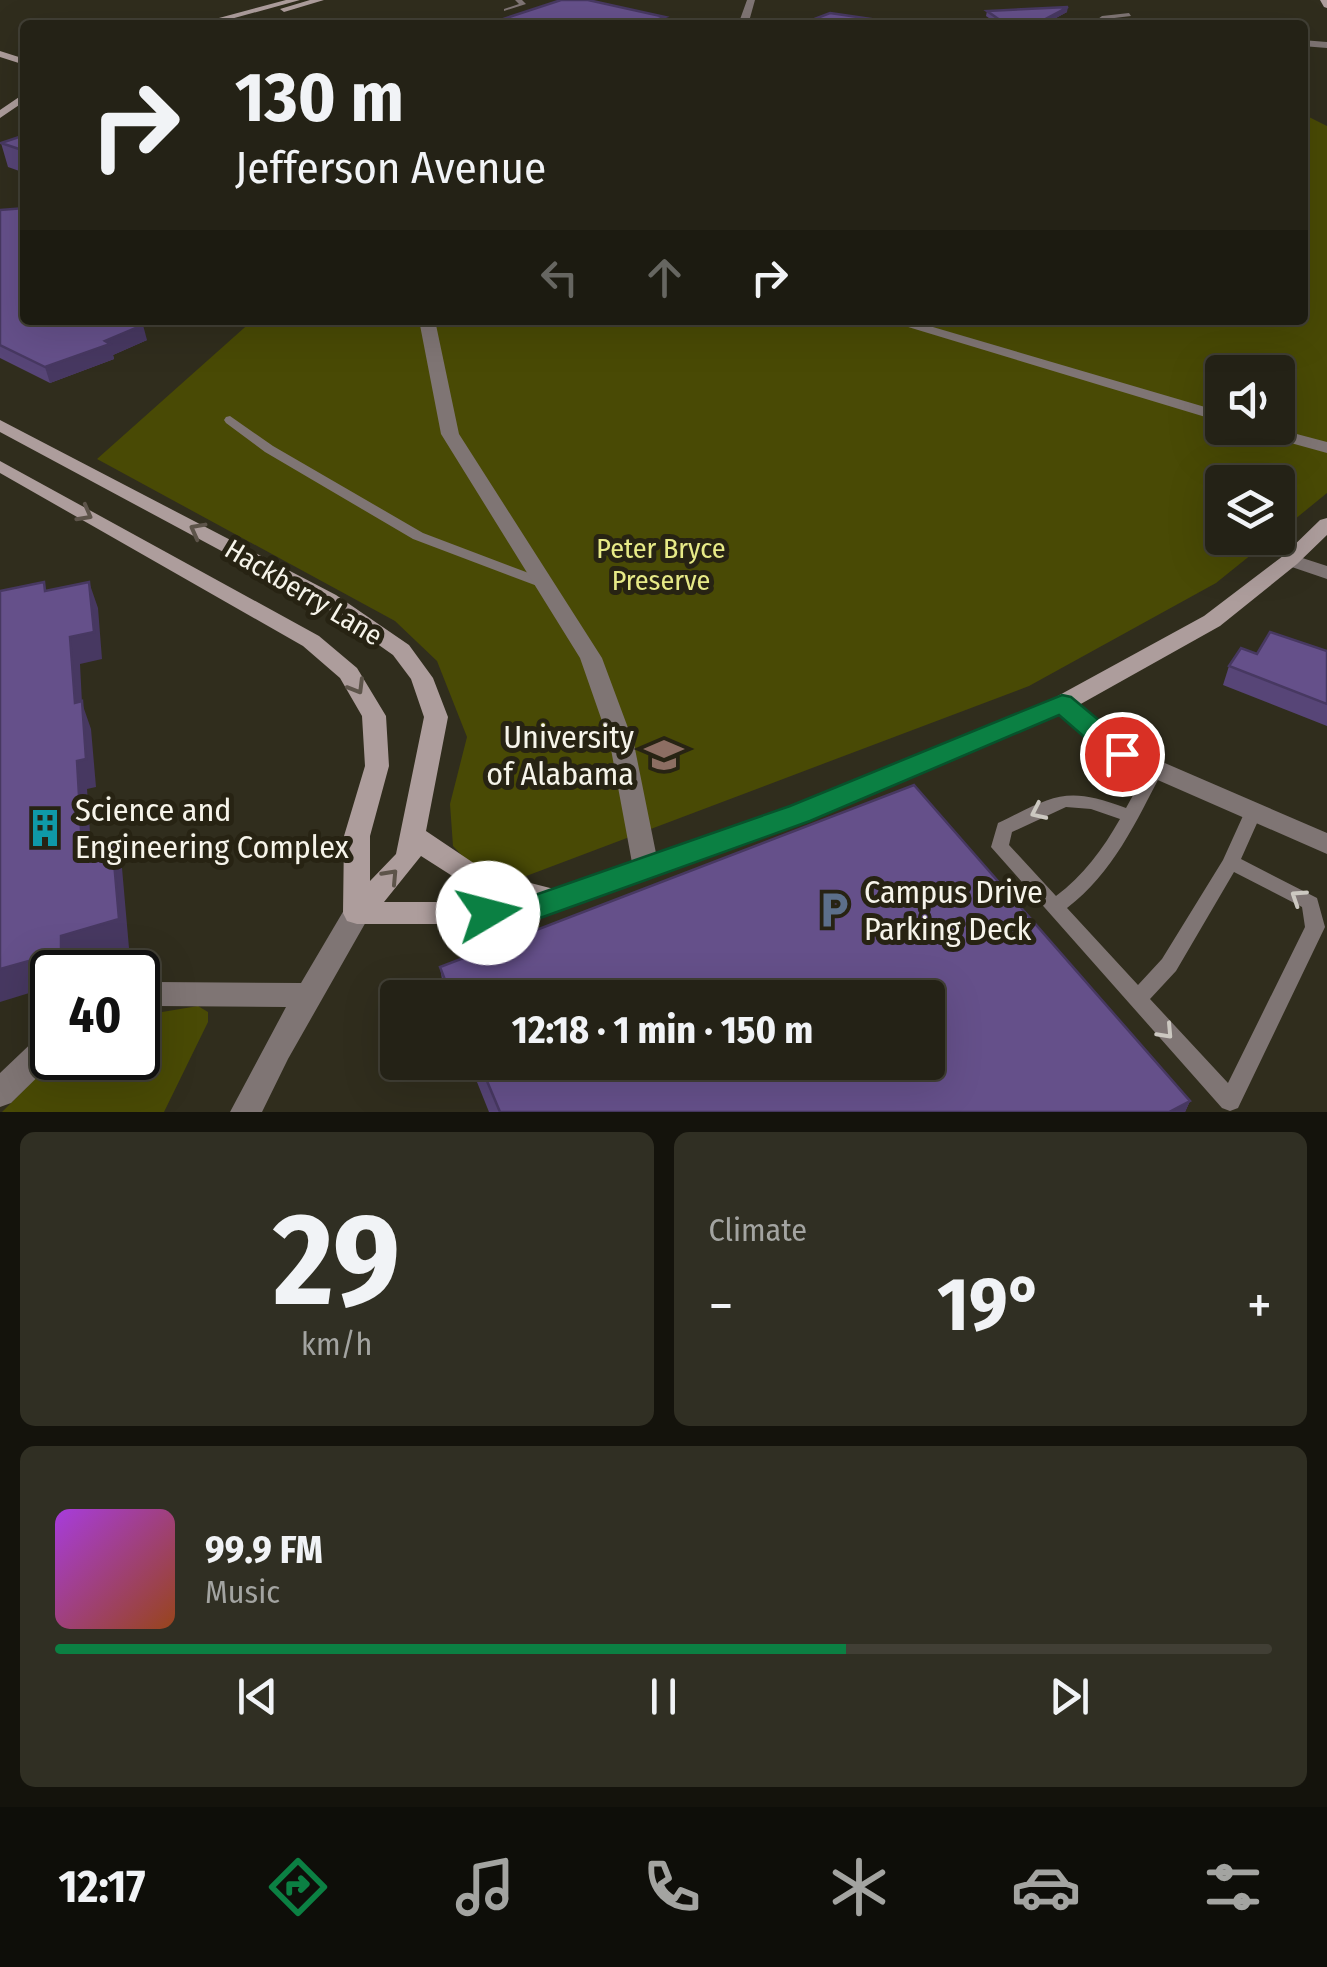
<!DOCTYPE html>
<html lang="en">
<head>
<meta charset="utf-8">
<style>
  body { margin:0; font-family:"Fira Sans Condensed",sans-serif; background:#302f23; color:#f1f3f6; height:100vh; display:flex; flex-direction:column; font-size:38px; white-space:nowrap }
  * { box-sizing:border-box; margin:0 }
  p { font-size:32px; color:#a3a4a1 }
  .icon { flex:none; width:55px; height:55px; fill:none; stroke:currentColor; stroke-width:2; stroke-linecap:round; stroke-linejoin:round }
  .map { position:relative; height:1112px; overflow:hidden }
  .panel { display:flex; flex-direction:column; gap:20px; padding:20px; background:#14130c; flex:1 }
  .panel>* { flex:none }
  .hud { position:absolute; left:20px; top:20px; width:1288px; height:305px; border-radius:10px; box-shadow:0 10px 40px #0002,0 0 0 2px #413f35; background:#242216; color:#f1f3f6; overflow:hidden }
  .fabs { position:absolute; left:1205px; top:355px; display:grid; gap:20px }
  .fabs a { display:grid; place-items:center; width:90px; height:90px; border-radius:10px; background:#242216; box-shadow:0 10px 40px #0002,0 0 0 2px #413f35; font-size:50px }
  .speed { position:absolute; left:30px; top:950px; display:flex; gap:20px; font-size:50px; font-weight:700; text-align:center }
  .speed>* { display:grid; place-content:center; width:130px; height:130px; border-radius:50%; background:#242216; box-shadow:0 10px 40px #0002,0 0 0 2px #413f35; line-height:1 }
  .speed .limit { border:5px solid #111; border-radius:15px; background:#fff; color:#111 }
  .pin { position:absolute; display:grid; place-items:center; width:85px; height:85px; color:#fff; margin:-42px; border:5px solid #fff; border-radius:50%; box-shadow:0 2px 10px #0007 }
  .me { position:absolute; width:110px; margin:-55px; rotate:82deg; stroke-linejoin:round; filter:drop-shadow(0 0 8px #0008) }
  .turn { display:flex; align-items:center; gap:35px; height:210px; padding:0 50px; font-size:45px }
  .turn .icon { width:130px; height:130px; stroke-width:2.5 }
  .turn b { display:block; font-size:70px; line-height:85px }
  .lanes { display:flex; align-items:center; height:95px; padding:0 50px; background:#0003; justify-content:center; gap:50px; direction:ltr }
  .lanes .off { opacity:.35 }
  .big { font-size:75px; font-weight:700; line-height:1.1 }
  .panel .widget { flex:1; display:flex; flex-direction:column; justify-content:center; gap:15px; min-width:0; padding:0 35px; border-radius:15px; background:#302f23 }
  .panel .dial { align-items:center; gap:0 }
  .dial b { font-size:130px; line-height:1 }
  .song { display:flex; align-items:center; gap:30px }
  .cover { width:120px; height:120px; border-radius:15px; background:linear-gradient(135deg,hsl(280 70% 55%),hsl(20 70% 35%)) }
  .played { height:10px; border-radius:5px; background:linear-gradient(90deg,#0b8043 65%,#413f35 65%) }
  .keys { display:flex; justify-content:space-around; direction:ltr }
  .heat { display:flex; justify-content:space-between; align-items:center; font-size:55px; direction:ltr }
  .panel .tiles { flex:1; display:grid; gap:20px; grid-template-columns:1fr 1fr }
  .widget:last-child { grid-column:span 2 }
  .trip { position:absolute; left:380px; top:980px; width:565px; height:100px; border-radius:10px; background:#242216; box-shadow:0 10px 40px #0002,0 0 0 2px #413f35; font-weight:700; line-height:100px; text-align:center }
  .tabs { display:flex; height:160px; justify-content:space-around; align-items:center; background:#0e0e09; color:#a3a4a1 }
  .tabs .icon { width:70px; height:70px }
  .tabs .current { color:#0b8043 }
  .tabs b { font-size:45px; color:#f1f3f6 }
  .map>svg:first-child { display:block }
  .green { fill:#494a05; fill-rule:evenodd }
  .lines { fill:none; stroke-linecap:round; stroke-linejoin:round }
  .lane { fill:#7f7574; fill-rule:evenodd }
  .street { fill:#7f7574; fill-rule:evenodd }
  .secondary { fill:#ad9d9c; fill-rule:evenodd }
  .wall { fill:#574577 }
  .shaded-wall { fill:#473861 }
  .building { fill:#65508a; stroke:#473861; stroke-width:2.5 }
  .oneway { stroke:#5d544a }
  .oneway2 { stroke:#ccc8c1 }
  .route { fill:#0b8043; stroke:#07532c; stroke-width:2.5 }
  .labels { text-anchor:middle; stroke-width:10; stroke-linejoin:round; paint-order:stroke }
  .park-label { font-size:28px; fill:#e7ea87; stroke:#272313 }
  .street-label { font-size:28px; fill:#f6f4ea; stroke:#272313 }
  .near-poi-label { font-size:32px; fill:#f6f4ea; stroke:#272313; text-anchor:start }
</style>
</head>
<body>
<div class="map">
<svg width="1327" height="1112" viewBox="0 0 1327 1112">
  <rect width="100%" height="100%" fill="#302d1d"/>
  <path class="green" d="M1303 114 1327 126V493L1278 533V482H1222V538H1272L1216 583 1029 686 521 878 476 870 453 846 450 804 467 737 437 661 395 621 97 459 253 320H1302ZM1222 372H1278V428H1222Z
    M198 1006 208 1012V1022L164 1112H2L56 1058H138V1016Z"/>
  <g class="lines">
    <path class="lane" d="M515 0H522L526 4 504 11V9L519 4Z
      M1129 13 1131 16 1106 19 1097 25H1090L1102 16Z
      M744 18 825 19 828 21 825 23 746 21Z
      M230 416 273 446 423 533 550 581 552 584 550 587H540L413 539 265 452 226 423 224 420 226 417Z
      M1154 766 1160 768 1162 772C1136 822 1113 873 1067 908L1138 985 1162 959 1223 860 1247 807 1253 806 1259 807 1262 812 1241 859 1317 898 1325 927 1238 1108 1230 1111 1222 1108 991 847 998 823C1054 796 1065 785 1126 808L1148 768ZM1066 807 1091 809 1120 819C1103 849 1083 876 1056 896L1009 845 1012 832ZM1234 872 1302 907 1305 927 1228 1083 1150 999 1176 971Z"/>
    <path class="street" d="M747 0H755L748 25H738Z
      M1302 40 1327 42V48L1302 46Z
      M419 320H435L459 434 602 658 634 744 659 868 655 875 646 878 637 875 633 868 610 744 580 658 441 434Z
      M885 320H909L1222 412V422Z
      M1248 428H1274L1327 442V453L1251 432Z
      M1290 554 1327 566V579L1283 564 1280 560Z
      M1062 696 1070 698 1130 748 1327 833V854L1112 760 1054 710 1050 704 1054 698Z
      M357 902 367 905 371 913 288 1059 262 1112H230L286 1007 158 1006 138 1014V989L155 982 301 983 347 905Z
      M52 1030V1058H57L11 1103 0 1107V1073L41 1034Z"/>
    <path class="secondary" d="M286 0H300L209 25H193Z
      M310 0H324L284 12 280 9Z
      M1320 0H1327V8L1324 7Z
      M0 51 25 59V65L0 57Z
      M25 93V101L0 118V110Z
      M0 420 336 595 409 645 433 678 448 717 426 831 487 872 554 889 791 806 1054 698 1204 616 1283 556 1320 520 1327 518V535L1297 564 1220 626 1070 710 809 820 518 924H357L347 921 343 913 344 836 365 766 362 716 340 678 303 646 0 473V461L319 636 357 668 386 716 389 766 370 836V881L396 854 424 717 411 679 393 655 322 605 0 432ZM421 856 468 886 513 902H384Z"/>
  </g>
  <path class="wall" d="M987 11 1067 12 1043 25H999L986 16Z
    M25 135V173L8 167 1 143Z
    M0 210 25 320 147 340 113 355 114 359 50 383 0 358Z
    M1327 651V726L1223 685 1229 666 1257 654Z
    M914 785 1190 1101 1185 1112H489L469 1062H928V998H445L440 967Z"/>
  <path class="shaded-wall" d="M1068 7 1067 12 1043 25H1034Z
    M665 17V25H641Z
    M143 325 147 340 113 355 114 359 50 383 45 367Z
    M89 582 98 608 102 659 80 664 82 703 91 729 96 787 87 789 93 876 82 847 70 637Z
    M112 839 122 868 129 948 72 965 73 972H52V986L0 1002V969L61 936Z
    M1190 1101 1185 1112H1169Z"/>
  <path class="building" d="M561 0H588L665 17 641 25H485Z
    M1068 7 1034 25H1007L987 11Z
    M830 13 912 25H799Z
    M25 135V151L1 143Z
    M25 208V320H131L143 325 105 341 110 344 45 367 0 345V210Z
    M44 582 45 591 89 582 94 632 70 637 75 703 82 701 86 759 77 761 82 847 112 839 119 919 61 936V952L0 969V591Z
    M1270 632 1327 651V704L1229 666 1241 648 1257 654Z
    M914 785 1190 1101 1169 1112H500L479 1062H928V998H452L440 967Z"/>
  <defs><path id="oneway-chevron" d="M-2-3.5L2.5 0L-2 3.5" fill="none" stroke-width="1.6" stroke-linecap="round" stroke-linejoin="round" transform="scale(2.5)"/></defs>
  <g class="oneway">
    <use href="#oneway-chevron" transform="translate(85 514) rotate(29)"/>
    <use href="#oneway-chevron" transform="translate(197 530) rotate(-152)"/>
    <use href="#oneway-chevron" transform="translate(357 687) rotate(59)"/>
    <use href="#oneway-chevron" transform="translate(391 876) rotate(-47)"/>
  </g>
  <g class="oneway2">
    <use href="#oneway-chevron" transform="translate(1038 812) rotate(155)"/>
    <use href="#oneway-chevron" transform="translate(1298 897) rotate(-147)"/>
    <use href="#oneway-chevron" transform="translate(1166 1032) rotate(47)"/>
  </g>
  <path class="route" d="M1062 695 1071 697 1131 747 1135 754 1131 761H1112L1059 715 810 821 529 922 518 926 477 922 472 913 477 904 518 901 790 806Z"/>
  <defs>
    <g id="university-bare" transform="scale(3)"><path d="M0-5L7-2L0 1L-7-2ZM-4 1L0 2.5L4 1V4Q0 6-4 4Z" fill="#8d6e63" stroke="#272313" stroke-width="2.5" paint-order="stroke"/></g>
    <g id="building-bare" transform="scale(3)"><path d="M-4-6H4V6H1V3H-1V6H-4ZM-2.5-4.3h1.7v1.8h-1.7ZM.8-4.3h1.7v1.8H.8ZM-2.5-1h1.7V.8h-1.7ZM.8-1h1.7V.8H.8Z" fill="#0f9aa8" stroke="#272313" stroke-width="2.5" paint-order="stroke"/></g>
    <g id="parking-bare" transform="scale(3)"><path d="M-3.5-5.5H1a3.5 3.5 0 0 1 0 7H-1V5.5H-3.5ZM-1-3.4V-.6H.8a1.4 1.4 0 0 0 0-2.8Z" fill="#5c6f8a" stroke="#272313" stroke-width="2.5" paint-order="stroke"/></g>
  </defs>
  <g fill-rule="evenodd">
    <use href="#university-bare" x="664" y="755"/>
    <use href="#building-bare" x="45" y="828"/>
    <use href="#parking-bare" x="834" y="910"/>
  </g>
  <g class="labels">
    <g class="park-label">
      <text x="661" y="558">Peter Bryce<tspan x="661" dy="32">Preserve</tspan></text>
    </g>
    <g class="street-label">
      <text transform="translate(304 592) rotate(31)" y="10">Hackberry Lane</text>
    </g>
    <g class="near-poi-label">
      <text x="634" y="748" text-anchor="end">University<tspan x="634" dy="37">of Alabama</tspan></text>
      <text x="75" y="821">Science and<tspan x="75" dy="37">Engineering Complex</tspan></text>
      <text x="864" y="903">Campus Drive<tspan x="864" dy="37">Parking Deck</tspan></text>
    </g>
  </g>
</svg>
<div class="fabs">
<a><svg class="icon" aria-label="sound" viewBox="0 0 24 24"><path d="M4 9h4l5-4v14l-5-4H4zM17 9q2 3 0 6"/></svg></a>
<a><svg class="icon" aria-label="layers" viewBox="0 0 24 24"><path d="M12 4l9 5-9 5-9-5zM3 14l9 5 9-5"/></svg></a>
</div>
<div class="speed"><div class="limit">40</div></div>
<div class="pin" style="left:1122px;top:754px;background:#d93025"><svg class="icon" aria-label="arrive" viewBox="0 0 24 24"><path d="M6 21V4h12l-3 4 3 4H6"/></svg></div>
<svg class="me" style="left:488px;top:913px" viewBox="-20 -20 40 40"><circle r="19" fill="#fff"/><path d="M0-13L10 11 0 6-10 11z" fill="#0b8043"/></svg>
<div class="trip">12:18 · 1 min · 150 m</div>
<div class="hud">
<div class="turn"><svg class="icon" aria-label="right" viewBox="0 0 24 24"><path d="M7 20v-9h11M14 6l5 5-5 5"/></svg><div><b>130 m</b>Jefferson Avenue</div></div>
<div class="lanes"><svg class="icon off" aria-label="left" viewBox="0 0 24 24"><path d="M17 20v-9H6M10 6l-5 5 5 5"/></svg><svg class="icon off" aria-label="ahead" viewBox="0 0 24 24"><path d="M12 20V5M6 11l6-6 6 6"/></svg><svg class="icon" aria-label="right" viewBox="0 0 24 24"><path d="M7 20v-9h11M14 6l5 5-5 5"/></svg></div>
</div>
</div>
<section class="panel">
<div class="tiles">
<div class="widget dial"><b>29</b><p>km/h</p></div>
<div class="widget"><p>Climate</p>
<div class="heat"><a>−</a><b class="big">19°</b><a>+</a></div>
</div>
<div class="widget">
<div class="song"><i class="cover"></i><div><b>99.9 FM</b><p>Music</p></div></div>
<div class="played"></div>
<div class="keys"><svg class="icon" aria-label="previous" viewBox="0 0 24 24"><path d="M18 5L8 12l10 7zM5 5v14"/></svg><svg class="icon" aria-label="pause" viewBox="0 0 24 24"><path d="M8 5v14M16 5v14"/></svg><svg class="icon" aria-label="next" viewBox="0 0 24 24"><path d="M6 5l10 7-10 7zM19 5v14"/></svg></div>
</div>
</div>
</section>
<nav class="tabs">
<b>12:17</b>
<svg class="icon current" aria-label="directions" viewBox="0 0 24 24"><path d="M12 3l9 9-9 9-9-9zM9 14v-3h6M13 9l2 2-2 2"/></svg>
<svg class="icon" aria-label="music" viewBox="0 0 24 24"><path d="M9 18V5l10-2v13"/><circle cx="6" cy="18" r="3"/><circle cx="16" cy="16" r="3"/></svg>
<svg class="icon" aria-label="phone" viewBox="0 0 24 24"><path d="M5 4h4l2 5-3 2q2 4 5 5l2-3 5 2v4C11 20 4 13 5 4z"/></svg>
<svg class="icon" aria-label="climate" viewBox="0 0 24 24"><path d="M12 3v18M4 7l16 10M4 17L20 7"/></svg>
<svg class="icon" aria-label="car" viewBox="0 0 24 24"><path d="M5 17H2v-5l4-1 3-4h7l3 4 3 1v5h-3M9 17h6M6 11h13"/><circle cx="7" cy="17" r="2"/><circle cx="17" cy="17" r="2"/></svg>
<svg class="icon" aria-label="filters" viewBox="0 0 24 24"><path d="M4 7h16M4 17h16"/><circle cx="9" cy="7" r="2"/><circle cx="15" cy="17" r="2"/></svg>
</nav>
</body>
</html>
